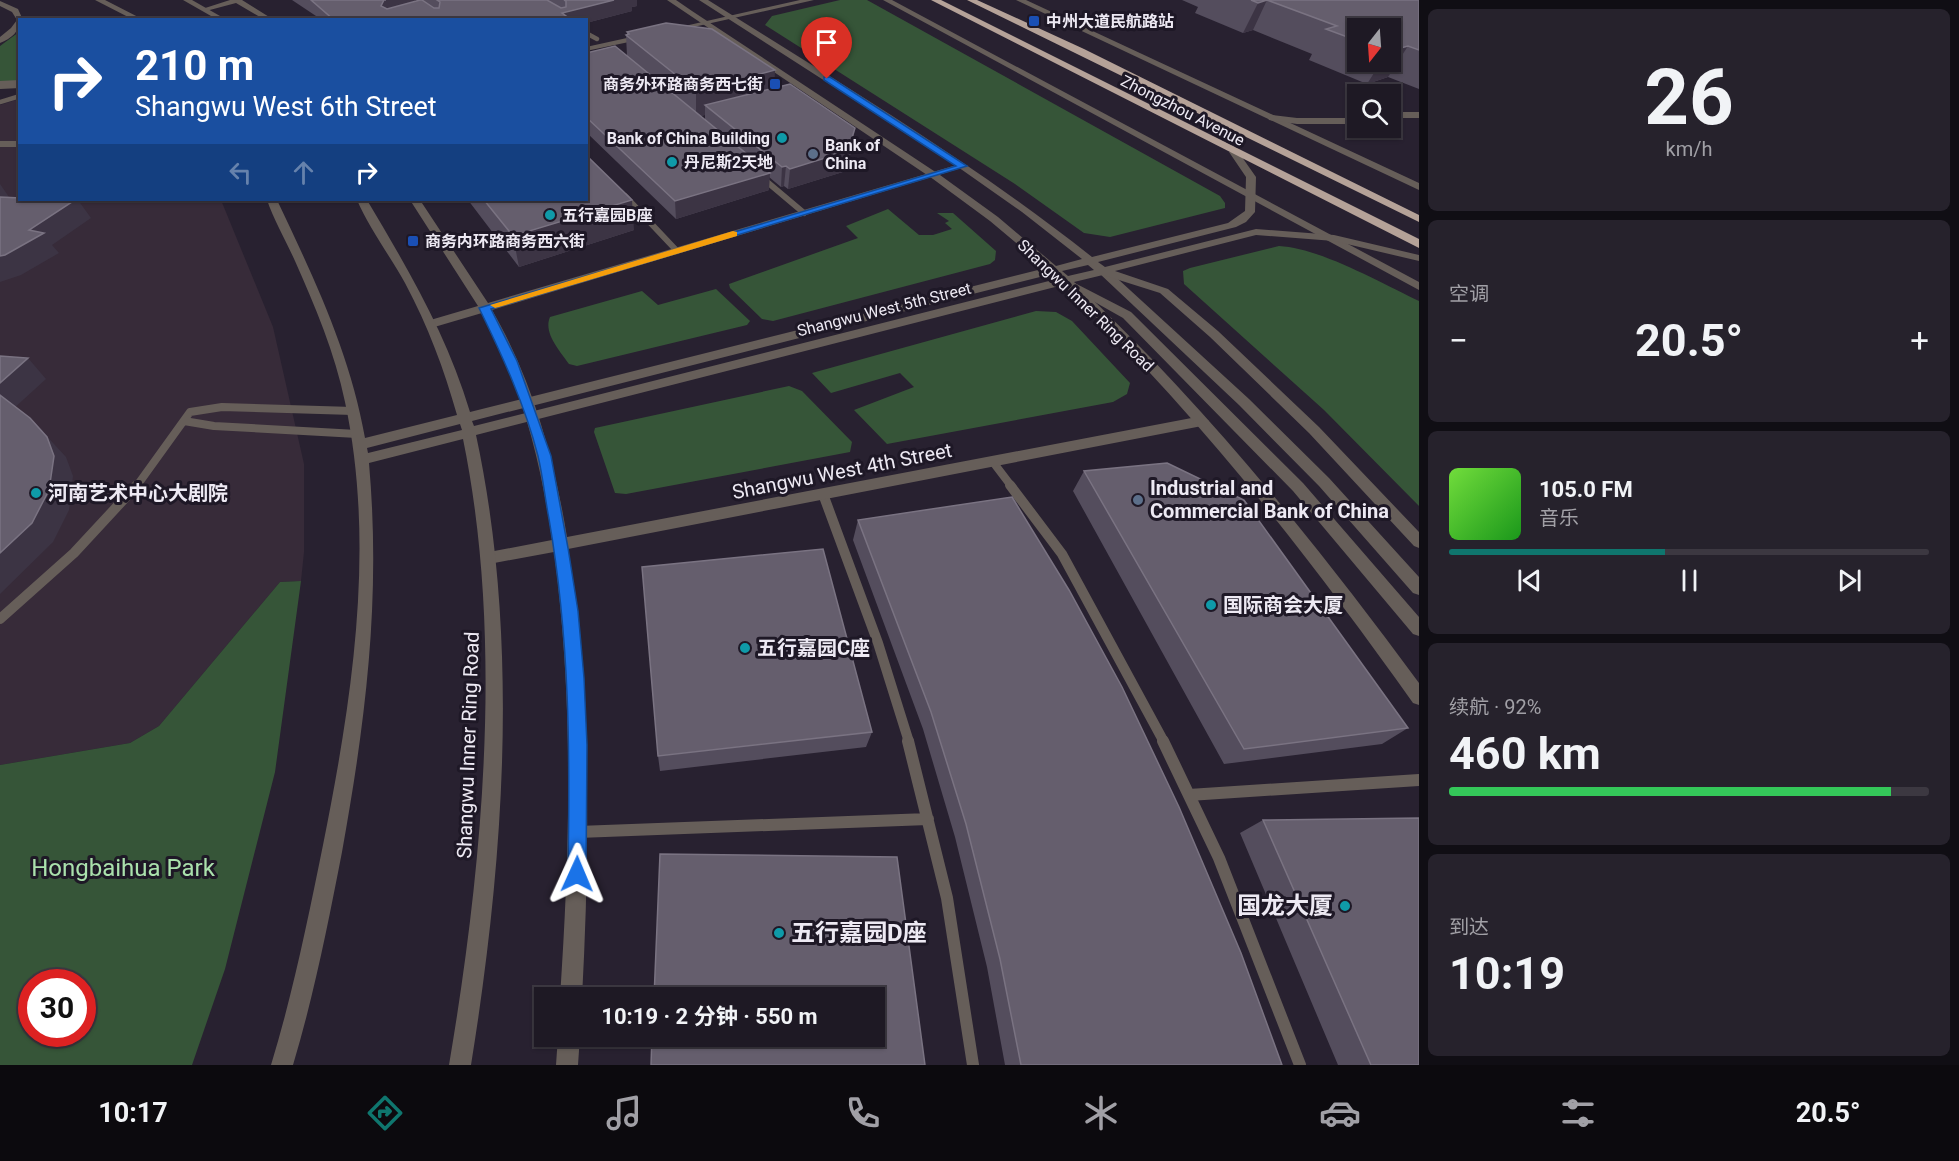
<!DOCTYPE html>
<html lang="zh">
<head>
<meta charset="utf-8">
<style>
  body { margin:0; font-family:Roboto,"Noto Sans SC",sans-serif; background:#26222c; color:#f1f3f6; height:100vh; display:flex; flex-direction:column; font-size:22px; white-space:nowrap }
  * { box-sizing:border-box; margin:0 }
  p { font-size:20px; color:#a1a0a6 }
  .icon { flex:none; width:33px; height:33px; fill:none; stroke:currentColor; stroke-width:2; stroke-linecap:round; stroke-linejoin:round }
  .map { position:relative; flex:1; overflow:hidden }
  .panel { display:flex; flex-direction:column; gap:9px; padding:9px; background:#100e14; width:540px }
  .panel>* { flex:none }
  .hud { position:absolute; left:18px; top:18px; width:570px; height:183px; border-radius:0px; box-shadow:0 2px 4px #0004,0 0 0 2px #3c3841; background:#1a4fa0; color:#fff; overflow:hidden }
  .needle { width:39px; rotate:197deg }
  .buttons { position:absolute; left:1347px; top:18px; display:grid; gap:12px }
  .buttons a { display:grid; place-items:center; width:54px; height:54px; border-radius:0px; background:#1e1924; box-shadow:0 2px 4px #0004,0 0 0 2px #3c3841; font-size:30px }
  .speed { position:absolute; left:18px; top:969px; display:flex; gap:12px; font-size:30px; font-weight:700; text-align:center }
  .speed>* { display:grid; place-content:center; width:78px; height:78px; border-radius:50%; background:#1e1924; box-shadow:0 2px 4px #0004,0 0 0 2px #3c3841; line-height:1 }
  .speed .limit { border:9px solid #d22; background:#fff; color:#111 }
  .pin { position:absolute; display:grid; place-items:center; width:51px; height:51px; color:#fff; margin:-62px -26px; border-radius:50% 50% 50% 0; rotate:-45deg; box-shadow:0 0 6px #0007 }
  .pin .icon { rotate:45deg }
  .me { position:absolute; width:66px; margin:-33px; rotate:1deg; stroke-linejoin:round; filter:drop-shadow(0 0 4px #0008) }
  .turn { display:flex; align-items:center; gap:21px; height:126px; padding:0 18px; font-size:27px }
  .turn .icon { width:78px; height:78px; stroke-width:2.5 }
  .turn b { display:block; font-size:42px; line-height:51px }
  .lanes { display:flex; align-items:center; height:57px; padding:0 18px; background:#0003; justify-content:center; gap:30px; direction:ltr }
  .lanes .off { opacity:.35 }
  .big { font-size:45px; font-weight:700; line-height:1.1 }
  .panel .card { flex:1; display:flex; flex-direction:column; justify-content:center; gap:9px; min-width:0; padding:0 21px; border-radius:9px; background:#26222c }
  .panel .dial { align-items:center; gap:0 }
  .dial b { font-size:78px; line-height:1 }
  .song { display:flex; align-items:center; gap:18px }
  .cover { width:72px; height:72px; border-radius:9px; background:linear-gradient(135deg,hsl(100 70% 55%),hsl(120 70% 35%)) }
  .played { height:6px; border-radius:3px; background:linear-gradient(90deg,#0f766e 45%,#3c3841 45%) }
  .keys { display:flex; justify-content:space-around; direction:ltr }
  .heat { display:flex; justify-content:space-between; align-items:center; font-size:33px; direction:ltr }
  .charge { height:9px; border-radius:4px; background:linear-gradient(90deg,#34c759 92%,#3c3841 0) }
  .trip { position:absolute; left:534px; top:987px; width:351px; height:60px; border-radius:0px; background:#1e1924; box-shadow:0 2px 4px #0004,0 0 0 2px #3c3841; font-weight:700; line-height:60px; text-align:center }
  .tabs { display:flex; height:96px; justify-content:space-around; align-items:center; background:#0c0a0e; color:#a1a0a6 }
  .tabs .icon { width:42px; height:42px }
  .tabs .selected { color:#0f766e }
  .tabs b { font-size:27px; color:#f1f3f6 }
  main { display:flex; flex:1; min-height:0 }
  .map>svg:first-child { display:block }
  .commercial { fill:#372b39 }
  .green { fill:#365538; fill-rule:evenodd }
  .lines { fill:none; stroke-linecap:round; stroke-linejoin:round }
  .service-far4 { stroke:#665e59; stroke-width:4.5 }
  .service-far3 { stroke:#665e59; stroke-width:6 }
  .service-far2 { stroke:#665e59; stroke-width:8 }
  .service-far1 { stroke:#665e59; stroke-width:10 }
  .service { stroke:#665e59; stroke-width:12 }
  .minor { fill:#665e59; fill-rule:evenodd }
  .tertiary { fill:#665e59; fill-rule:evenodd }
  .trunk { fill:#b5a298; fill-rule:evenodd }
  .tertiary-bridge { stroke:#665e59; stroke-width:8 }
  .wall { fill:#544d5d; fill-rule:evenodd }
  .shaded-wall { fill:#3c3444 }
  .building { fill:#655e6d; stroke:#7a7382; stroke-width:1.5 }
  .route { fill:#1a73e8; stroke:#114b97; stroke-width:1.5 }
  .slow { fill:#f59e0b }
  .transit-dot { fill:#1a4fb4; stroke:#1e1826; stroke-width:2 }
  .culture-dot { fill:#0f9aa8; stroke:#1e1826; stroke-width:2 }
  .service-dot { fill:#5c6f8a; stroke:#1e1826; stroke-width:2 }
  .labels { text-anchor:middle; stroke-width:6; stroke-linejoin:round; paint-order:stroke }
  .far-poi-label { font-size:16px; font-weight:bold; fill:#ede9f3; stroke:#1e1826; text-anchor:start }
  .far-street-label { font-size:16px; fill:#ede9f3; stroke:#1e1826 }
  .street-label { font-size:20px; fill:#ede9f3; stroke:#1e1826 }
  .poi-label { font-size:20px; font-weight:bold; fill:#ede9f3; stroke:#1e1826; text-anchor:start }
  .near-park-label { font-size:24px; fill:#aae1ac; stroke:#1e1826 }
  .near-poi-label { font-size:24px; font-weight:bold; fill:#ede9f3; stroke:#1e1826; text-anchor:end }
</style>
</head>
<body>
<main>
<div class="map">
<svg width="1419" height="1065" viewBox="0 0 1419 1065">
  <rect width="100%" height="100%" fill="#282130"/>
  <path class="commercial" d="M19 99 20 200H221L273 327 304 464V552L301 581 280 582 159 726 130 743 0 765V105Z"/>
  <path class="green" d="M840 0H867L1220 196 1225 203V208L1110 237 1084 233 1015 184 765 25 772 16Z
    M19 32V81L0 82V46Z
    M888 209 919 235H933L952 229 945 223 949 221 937 213H953L996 251 995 260 990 264 773 321 762 319 730 288 729 284 858 238 846 226Z
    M1279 246C1320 248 1381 283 1419 301V506L1324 410 1184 284 1183 271 1190 268Z
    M716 289 750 321 747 325 577 366 569 364C560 351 543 333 550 317L642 291 658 305Z
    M1036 311 1056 312 1072 321 1130 383 1127 394 1113 402 887 444 854 410 914 387 900 373 831 393 812 373Z
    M789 386 802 391 852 442 850 452 626 494 615 493 594 432 595 428Z
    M301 581 275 772 225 969 192 1065H0V765L130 743 159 726 280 582ZM82 982V1034H32V982Z"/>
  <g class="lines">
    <path class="service-far4" d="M586 33 597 39
      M0 102 20 96"/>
    <path class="service-far3" d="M0 144H20
      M760 176 804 213
      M625 196 677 251"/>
    <path class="service-far2" d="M184 421 214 426 357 434
      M993 462 1012 487
      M136 487 190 412 222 407 353 411"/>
    <path class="service-far1" d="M1010 485 1062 554 1164 742
      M823 494 878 643 909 742
      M0 619 74 553 137 485"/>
    <path class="service" d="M908 741 947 898 973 1065
      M1163 741 1219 858 1300 1065
      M1189 795 1419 780
      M578 832 928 819"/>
    <path class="minor" d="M230 0H242L274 20H265L236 3 206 11 202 9Z
      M800 0H814L671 32 667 30Z
      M883 0H892L1419 282V290Z
      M1016 0H1026L1419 183V190Z
      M645 34 649 36 648 38 586 51V47Z
      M960 164 968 166 492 310C532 379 554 458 567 537L1202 416 1209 421 1202 426 568 549C591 698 590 847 582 998H560C570 848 574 700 554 552L489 564 484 562 481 558 484 554 489 552 552 540C541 462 521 382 482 313L431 328 425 324 427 321 478 306 410 200H420L488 303Z
      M1103 268 1107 269 1249 399 1329 478 1419 577V595L1413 593 1319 486 1239 405 1099 273 1097 271Z
      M1065 278 1131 312 1303 483 1419 617V636L1413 634 1293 491 1123 318 1061 283 1059 281Z
      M558 1036H580L578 1065H556Z"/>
    <path class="tertiary" d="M95 0H105L144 20H134Z
      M183 0H192L227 20H218Z
      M667 0H676L692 11 940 175 998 217 1056 266 1082 259 1022 212 948 160 699 0H708C838 82 971 161 1092 257L1228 223 1245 211 1246 177 1229 152 1237 150 1256 177 1255 212 1246 222 1236 227 1098 262 1105 267 1256 229 1334 235 1419 255V261L1334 241 1256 235 1115 271 1168 289 1218 331 1319 427 1419 532V548L1414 546 1309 433 1210 337 1160 293 1103 275 1074 282C1203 403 1314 540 1419 683V705L1413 703C1307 554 1196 411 1063 285L476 435C520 639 504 861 471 1065H449C483 864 504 639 463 439L369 463C381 599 366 718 342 852 328 924 314 995 293 1065H271C293 993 308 919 323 845 352 700 376 547 345 402 335 353 315 306 295 261 286 241 274 220 267 200H277C314 278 350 353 365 438L457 415C444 369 428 326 405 283 390 256 369 228 357 200H367C408 269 447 335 470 412L1046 268 990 221 933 179ZM1088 265 1094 270 1068 276 1062 271ZM1052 274 1057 279 474 426 472 421ZM460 424 462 430 368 453 367 448Z
      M0 1 18 9 23 20H20C20 31 11 39 0 43V37L11 28 17 20 12 12 0 6Z
      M1390 112H1419V118H1390Z
      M1272 115 1297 118H1358V124H1297L1269 120 1268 118Z"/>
    <path class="trunk" d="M931 0H941L1419 239V248Z
      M967 0H977L1084 49 1419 215V222Z"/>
    <path class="tertiary-bridge" d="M0 85 20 84"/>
  </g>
  <path class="wall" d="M292 0H414L415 1 419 0H418H637V6L632 7V11L586 23V20H322Z
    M1182 0H1419V89L1388 77 1367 84 1309 60 1312 54 1253 30 1243 33 1195 13 1198 7ZM1358 28H1390V62H1358Z
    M627 32 774 88 852 148 846 171 788 189 784 186 781 187 769 177V190L676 219 586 132V53L627 56 626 35 627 34ZM705 115V120L700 116Z
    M468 200H586L634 230 519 267Z
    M1084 471 1408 728 1382 744 1224 764 1073 491Z
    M858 520 1282 1065H1005L987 967 955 837 923 729 853 540Z
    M872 732 866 747 660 771 658 756Z
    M1263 820 1419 1065H1338L1240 833Z"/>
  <path class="shaded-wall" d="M384 0H414L416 8 387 20 381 6Z
    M614 0H637V6L632 7V11L586 23V20H551L562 13Z
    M1267 0 1253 30 1243 33 1258 3Z
    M1408 46 1388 77 1367 84 1381 62H1390V51Z
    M775 70 774 96 705 105V115L696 117V91Z
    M855 128 852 148 846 171 788 189 790 169Z
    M786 166 784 186 781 187 782 167Z
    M770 173 769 190 676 219 675 201Z
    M0 184 9 197 11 218 0 203Z
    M75 200H78L91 218 52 245 59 253 21 275 0 282V256L29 230Z
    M632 200 634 230 519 267 513 236Z
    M28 358 46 379 12 410 0 397V383Z
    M30 418 66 457 73 476 69 510 53 542 0 594V553Z"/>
  <path class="building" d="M311 0H386H384L381 6 387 9 420 0H422L434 8H439L440 2 437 0H547L561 8 566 7V1L564 0H614L562 13 566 16 551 20H334Z
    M1251 0H1419V50L1408 46 1390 51V28H1358V41L1326 29 1337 26 1267 0 1258 3Z
    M666 23 712 29 775 70 696 91 626 35 629 34 627 32Z
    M615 46 770 173 675 201 586 117V53Z
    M790 84 855 128 848 151 790 169 786 166 782 167 705 105Z
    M586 155 632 200 513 236 484 200H586Z
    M0 197 20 198V200H75L29 230 44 233 5 255 0 256Z
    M0 356 28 358 0 383Z
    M0 395 30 418 47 437 54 456 49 490 32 523 0 553Z
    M1167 463 1244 500 1408 728 1244 749 1084 471Z
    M1012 497 1069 590 1122 687 1179 807 1241 953 1282 1065H1021L1000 959 966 824 931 712 858 520Z
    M823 549 872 732 658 756 642 567Z
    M1419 818V1065H1371L1263 820Z
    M660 854 897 857 925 1065H651L652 1036H874V998H654Z"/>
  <path class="route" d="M824 77H830L967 166 491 309 517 361 551 456 568 548 578 611 584 678 587 745 586 874 584 881 577 884 571 881 568 874C570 752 570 641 549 519 545 499 543 477 538 456 525 405 502 355 479 308L956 166 824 80Z"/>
  <path class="slow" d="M733 231 737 232V236L499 307 495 308 490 305Z"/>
  <g class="transit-dot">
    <rect x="1028" y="15" width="12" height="12" rx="3"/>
    <rect x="769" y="78" width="12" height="12" rx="3"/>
    <rect x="407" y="235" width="12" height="12" rx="3"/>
  </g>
  <g class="culture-dot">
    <circle cx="782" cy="138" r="6"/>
    <circle cx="672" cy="162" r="6"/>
    <circle cx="550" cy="215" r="6"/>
    <circle cx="36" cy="493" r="6"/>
    <circle cx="1211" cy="605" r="6"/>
    <circle cx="745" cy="648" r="6"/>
    <circle cx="1345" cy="906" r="6"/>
    <circle cx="779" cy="933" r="6"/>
  </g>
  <g class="service-dot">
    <circle cx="813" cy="154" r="6"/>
    <circle cx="1138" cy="500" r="6"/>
  </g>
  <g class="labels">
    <g class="far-poi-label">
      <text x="1046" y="27">中州大道民航路站</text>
      <text x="763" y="90" text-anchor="end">商务外环路商务西七街</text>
      <text x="770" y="144" text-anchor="end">Bank of China Building</text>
      <text x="825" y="151">Bank of<tspan x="825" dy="18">China</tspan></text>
      <text x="684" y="168">丹尼斯2天地</text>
      <text x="562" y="221">五行嘉园B座</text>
      <text x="425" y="247">商务内环路商务西六街</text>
    </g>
    <g class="far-street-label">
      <text transform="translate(1183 110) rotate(27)" y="6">Zhongzhou Avenue</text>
      <text transform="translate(1086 305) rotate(44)" y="6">Shangwu Inner Ring Road</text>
      <text transform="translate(884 309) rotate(-14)" y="6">Shangwu West 5th Street</text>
    </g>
    <g class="street-label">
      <text transform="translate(842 471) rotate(-11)" y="7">Shangwu West 4th Street</text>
      <text transform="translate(468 745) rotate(-88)" y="7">Shangwu Inner Ring Road</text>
    </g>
    <g class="poi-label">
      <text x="1150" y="495">Industrial and<tspan x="1150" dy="23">Commercial Bank of China</tspan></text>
      <text x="48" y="500">河南艺术中心大剧院</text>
      <text x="1223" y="612">国际商会大厦</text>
      <text x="757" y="655">五行嘉园C座</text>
    </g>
    <g class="near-park-label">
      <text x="123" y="876">Hongbaihua Park</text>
    </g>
    <g class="near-poi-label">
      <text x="1333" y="914">国龙大厦</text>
      <text x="791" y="941" text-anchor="start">五行嘉园D座</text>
    </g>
  </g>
</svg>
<div class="buttons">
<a><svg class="needle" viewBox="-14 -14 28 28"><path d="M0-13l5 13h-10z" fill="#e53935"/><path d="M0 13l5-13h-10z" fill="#a1a0a6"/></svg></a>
<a><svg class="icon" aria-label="search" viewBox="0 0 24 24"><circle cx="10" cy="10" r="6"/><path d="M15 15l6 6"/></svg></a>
</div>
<div class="speed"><div class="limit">30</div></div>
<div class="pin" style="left:827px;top:79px;background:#d93025"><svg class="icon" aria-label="arrive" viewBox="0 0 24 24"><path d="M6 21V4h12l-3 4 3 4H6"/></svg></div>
<svg class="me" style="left:577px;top:874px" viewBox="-20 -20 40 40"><path d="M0-17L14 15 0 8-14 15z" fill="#1a73e8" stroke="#fff" stroke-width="4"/></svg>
<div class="trip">10:19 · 2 分钟 · 550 m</div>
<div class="hud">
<div class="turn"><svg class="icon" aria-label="right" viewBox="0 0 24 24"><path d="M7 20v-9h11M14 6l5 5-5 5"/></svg><div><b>210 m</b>Shangwu West 6th Street</div></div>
<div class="lanes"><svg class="icon off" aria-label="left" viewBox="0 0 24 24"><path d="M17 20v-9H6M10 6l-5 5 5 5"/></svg><svg class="icon off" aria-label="ahead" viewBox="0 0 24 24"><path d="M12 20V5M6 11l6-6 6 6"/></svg><svg class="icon" aria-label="right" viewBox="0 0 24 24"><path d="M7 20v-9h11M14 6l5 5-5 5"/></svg></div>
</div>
</div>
<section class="panel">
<div class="card dial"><b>26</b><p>km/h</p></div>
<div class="card"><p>空调</p>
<div class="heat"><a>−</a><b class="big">20.5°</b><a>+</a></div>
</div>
<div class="card">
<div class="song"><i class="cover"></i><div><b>105.0 FM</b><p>音乐</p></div></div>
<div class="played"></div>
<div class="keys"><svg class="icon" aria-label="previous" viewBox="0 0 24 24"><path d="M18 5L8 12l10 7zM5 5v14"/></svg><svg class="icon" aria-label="pause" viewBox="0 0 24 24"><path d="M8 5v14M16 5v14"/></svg><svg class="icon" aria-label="next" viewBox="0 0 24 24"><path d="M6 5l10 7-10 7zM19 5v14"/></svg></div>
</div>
<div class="card"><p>续航 · 92%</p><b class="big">460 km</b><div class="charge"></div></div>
<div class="card"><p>到达</p><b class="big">10:19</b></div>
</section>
</main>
<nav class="tabs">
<b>10:17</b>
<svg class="icon selected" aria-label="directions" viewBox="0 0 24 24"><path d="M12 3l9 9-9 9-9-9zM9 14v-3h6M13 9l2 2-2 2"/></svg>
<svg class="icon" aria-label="music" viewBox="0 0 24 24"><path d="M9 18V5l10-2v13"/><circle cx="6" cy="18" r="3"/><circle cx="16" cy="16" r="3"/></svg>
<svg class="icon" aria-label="phone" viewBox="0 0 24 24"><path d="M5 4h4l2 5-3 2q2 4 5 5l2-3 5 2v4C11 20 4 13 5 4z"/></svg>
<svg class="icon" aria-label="climate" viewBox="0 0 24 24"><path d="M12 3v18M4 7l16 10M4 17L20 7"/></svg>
<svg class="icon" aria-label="car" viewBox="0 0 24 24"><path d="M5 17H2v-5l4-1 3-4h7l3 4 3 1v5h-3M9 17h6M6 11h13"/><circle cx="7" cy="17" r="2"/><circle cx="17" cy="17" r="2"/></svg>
<svg class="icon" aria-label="filters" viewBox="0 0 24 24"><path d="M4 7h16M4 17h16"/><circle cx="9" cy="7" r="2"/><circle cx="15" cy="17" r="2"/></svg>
<b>20.5°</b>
</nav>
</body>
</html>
